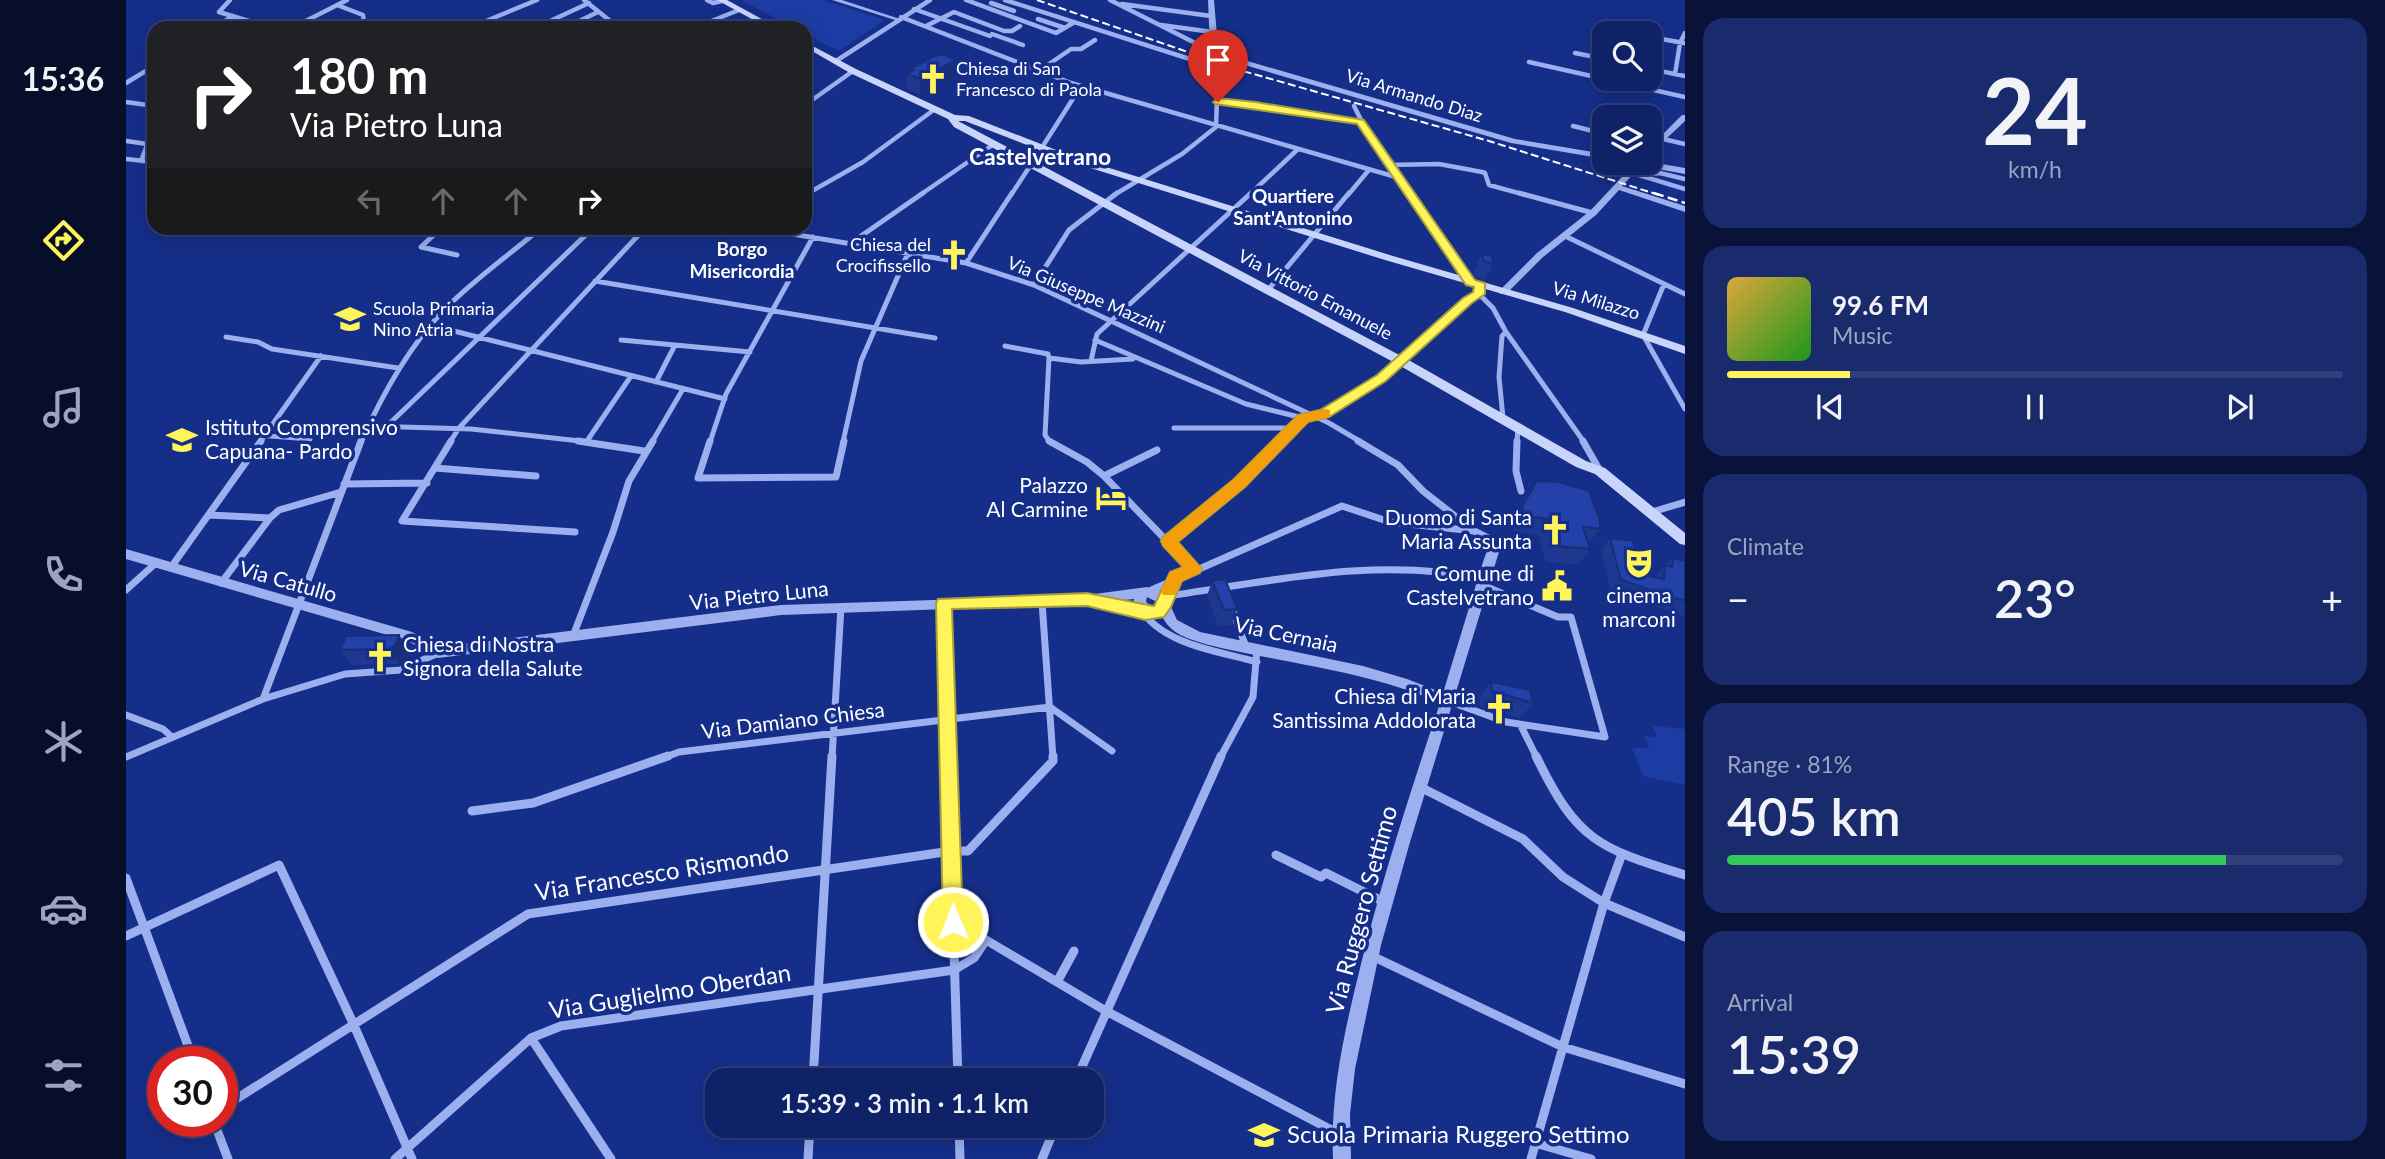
<!DOCTYPE html>
<html lang="en">
<head>
<meta charset="utf-8">
<style>
  body { margin:0; font-family:Lato,sans-serif; background:#192a6d; color:#f1f3f6; height:100vh; display:flex; flex-direction:column; font-size:26px; white-space:nowrap }
  * { box-sizing:border-box; margin:0 }
  p { font-size:23px; color:#9ca4c0 }
  .icon { flex:none; width:38px; height:38px; fill:none; stroke:currentColor; stroke-width:2; stroke-linecap:round; stroke-linejoin:round }
  .map { position:relative; flex:1; overflow:hidden }
  .panel { display:flex; flex-direction:column; gap:18px; padding:18px; background:#091339; width:700px }
  .panel>* { flex:none }
  .top-card { position:absolute; left:21px; top:21px; width:665px; height:214px; border-radius:21px; box-shadow:0 4px 18px #0003,0 0 0 2px #303f7b; background:#202124; color:#fff; overflow:hidden }
  .controls { position:absolute; left:1466px; top:21px; display:grid; gap:14px }
  .controls a { display:grid; place-items:center; width:70px; height:70px; border-radius:14px; background:#102267; box-shadow:0 4px 18px #0003,0 0 0 2px #303f7b; font-size:35px }
  .speed { position:absolute; left:21px; top:1046px; display:flex; gap:14px; font-size:35px; font-weight:700; text-align:center }
  .speed>* { display:grid; place-content:center; width:91px; height:91px; border-radius:50%; background:#102267; box-shadow:0 4px 18px #0003,0 0 0 2px #303f7b; line-height:1 }
  .speed .limit { border:10px solid #d22; background:#fff; color:#111 }
  .pin { position:absolute; display:grid; place-items:center; width:60px; height:60px; color:#fff; margin:-72px -30px; border-radius:50% 50% 50% 0; rotate:-45deg; box-shadow:0 0 7px #0007 }
  .pin .icon { rotate:45deg }
  .me { position:absolute; width:77px; margin:-38px; rotate:359deg; stroke-linejoin:round; filter:drop-shadow(0 0 5px #0008) }
  .turn { display:flex; align-items:center; gap:24px; height:147px; padding:0 28px; font-size:32px }
  .turn .icon { width:91px; height:91px; stroke-width:2.5 }
  .turn b { display:block; font-size:49px; line-height:60px }
  .lanes { display:flex; align-items:center; height:66px; padding:0 28px; background:#0003; justify-content:center; gap:35px; direction:ltr }
  .lanes .off { opacity:.35 }
  .big { font-size:52px; font-weight:600; line-height:1.1 }
  .panel .card { flex:1; display:flex; flex-direction:column; justify-content:center; gap:10px; min-width:0; padding:0 24px; border-radius:21px; background:#192a6d }
  .panel .dial { align-items:center; gap:0 }
  .dial b { font-size:91px; line-height:1 }
  .song { display:flex; align-items:center; gap:21px }
  .cover { width:84px; height:84px; border-radius:10px; background:linear-gradient(135deg,hsl(40 70% 55%),hsl(120 70% 35%)) }
  .played { height:7px; border-radius:4px; background:linear-gradient(90deg,#fff45a 20%,#303f7b 20%) }
  .keys { display:flex; justify-content:space-around; direction:ltr }
  .heat { display:flex; justify-content:space-between; align-items:center; font-size:38px; direction:ltr }
  .charge { height:10px; border-radius:5px; background:linear-gradient(90deg,#34c759 81%,#303f7b 0) }
  .trip { position:absolute; left:579px; top:1068px; width:399px; height:70px; border-radius:21px; background:#102267; box-shadow:0 4px 18px #0003,0 0 0 2px #303f7b; font-weight:600; line-height:70px; text-align:center }
  main { display:flex; flex:1; min-height:0 }
  .tabs { display:flex; flex-direction:column; width:126px; justify-content:space-around; align-items:center; background:#060e29; color:#9ca4c0 }
  .tabs .icon { width:49px; height:49px }
  .tabs .current { color:#fff45a }
  .tabs b { font-size:32px; color:#f1f3f6 }
  .map>svg:first-child { display:block }
  .green { fill:#1d3ca3 }
  .lines { fill:none; stroke-linecap:round; stroke-linejoin:round }
  .minor-tunnel { stroke:#384d9b; stroke-width:4.5; stroke-dasharray:4.5 2; stroke-linecap:butt }
  .minor-far3 { stroke:#9cafef; stroke-width:4.5 }
  .minor-far2 { stroke:#9cafef; stroke-width:5 }
  .minor-far1 { stroke:#9cafef; stroke-width:7 }
  .minor { stroke:#9cafef; stroke-width:9 }
  .tertiary { fill:#9cafef; fill-rule:evenodd }
  .secondary { fill:#c9d4fa; fill-rule:evenodd }
  .rail-far1 { stroke:#fff; stroke-width:2; stroke-dasharray:8 3.5; stroke-linecap:butt }
  .rail { stroke:#fff; stroke-width:2.5; stroke-dasharray:10 4.5; stroke-linecap:butt }
  .wall { fill:#1e3890 }
  .shaded-wall { fill:#182e76 }
  .building { fill:#2341a8; stroke:#182e76; stroke-width:2 }
  .route { fill:#fff45a; stroke:#a69f3a; stroke-width:2 }
  .slow { fill:#f59e0b }
  .labels { text-anchor:middle; stroke-width:7; stroke-linejoin:round; paint-order:stroke }
  .far-poi-label { font-size:18px; fill:#fff; stroke:#152e89; text-anchor:start }
  .far-street-label { font-size:18px; fill:#fff; stroke:#152e89 }
  .far-neighbourhood-label { font-size:19px; font-weight:bold; fill:#fff; stroke:#152e89 }
  .poi-label { font-size:21px; fill:#fff; stroke:#152e89; text-anchor:end }
  .street-label { font-size:21px; fill:#fff; stroke:#152e89 }
  .far-district-label { font-size:23px; font-weight:bold; fill:#fff; stroke:#152e89 }
  .near-street-label { font-size:24px; fill:#fff; stroke:#152e89 }
  .near-poi-label { font-size:24px; fill:#fff; stroke:#152e89; text-anchor:start }
</style>
</head>
<body>
<main>
<nav class="tabs">
<b>15:36</b>
<svg class="icon current" aria-label="directions" viewBox="0 0 24 24"><path d="M12 3l9 9-9 9-9-9zM9 14v-3h6M13 9l2 2-2 2"/></svg>
<svg class="icon" aria-label="music" viewBox="0 0 24 24"><path d="M9 18V5l10-2v13"/><circle cx="6" cy="18" r="3"/><circle cx="16" cy="16" r="3"/></svg>
<svg class="icon" aria-label="phone" viewBox="0 0 24 24"><path d="M5 4h4l2 5-3 2q2 4 5 5l2-3 5 2v4C11 20 4 13 5 4z"/></svg>
<svg class="icon" aria-label="climate" viewBox="0 0 24 24"><path d="M12 3v18M4 7l16 10M4 17L20 7"/></svg>
<svg class="icon" aria-label="car" viewBox="0 0 24 24"><path d="M5 17H2v-5l4-1 3-4h7l3 4 3 1v5h-3M9 17h6M6 11h13"/><circle cx="7" cy="17" r="2"/><circle cx="17" cy="17" r="2"/></svg>
<svg class="icon" aria-label="filters" viewBox="0 0 24 24"><path d="M4 7h16M4 17h16"/><circle cx="9" cy="7" r="2"/><circle cx="15" cy="17" r="2"/></svg>
</nav>
<div class="map">
<svg width="1559" height="1159" viewBox="0 0 1559 1159">
  <rect width="100%" height="100%" fill="#152e89"/>
  <path class="green" d="M615 0H697L759 20 713 51 679 34V28H668Z
    M1527 726 1559 729V785L1517 776 1506 748H1523L1518 736 1531 737Z"/>
  <g class="lines">
    <path class="minor-tunnel" d="M1091 54 1092 68
      M1228 106 1232 99"/>
    <path class="minor-far3" d="M104 0 93 12 146 28
      M458 0 493 28
      M581 0 587 3 596 1
      M840 0 930 33 947 23
      M879 0 1092 68 1090 127 1056 154 988 195
      M984 0 1091 54
      M865 3 888 11
      M996 4 1085 16
      M211 5 237 15 238 23 247 28
      M788 9 864 36
      M775 17 945 83 1270 177
      M912 19 939 28
      M1035 25 1086 32
      M800 26 828 12 878 31H886L894 26
      M88 28 107 16
      M166 28 221 0
      M343 28 411 0
      M409 28 463 3
      M439 28 472 12
      M568 28 613 10
      M627 28 638 23
      M1500 33 1501 27
      M866 34 897 45
      M1524 37 1558 43
      M1449 53 1479 59
      M710 61 804 0
      M1403 62 1559 97
      M1524 69 1559 76
      M913 71 945 49H955L969 40
      M1549 74 1554 43 1559 33
      M0 83 28 66
      M0 102 28 106
      M1092 102 1130 105 1234 122
      M679 105 727 71
      M1228 106 1247 144 1283 195
      M1447 126 1479 134
      M1537 139 1559 144
      M0 141 21 144
      M915 149 955 86
      M894 157 909 147
      M0 159 28 162
      M15 161 28 127
      M1261 165 1313 164 1356 172 1359 173 1363 185 1400 195
      M1503 172 1559 189
      M1515 175 1534 173 1559 179
      M679 195 737 162 809 109
      M794 195 868 144
      M885 195 906 163
      M1123 195 1171 150
      M1222 195 1242 171"/>
    <path class="minor-far2" d="M1282 193 1344 282
      M1393 193 1467 213
      M679 195 682 193
      M315 228 295 247 331 255
      M387 228 408 232
      M630 228 840 263 908 285 1203 423 1235 442
      M1439 236 1559 294
      M725 243 797 193
      M840 263 886 193
      M469 281 809 338
      M1538 284 1517 335 1559 409
      M908 285 943 230 991 193
      M1142 290 1223 193
      M1353 294 1367 308 1380 332 1458 442
      M304 325 599 399
      M100 337 132 342 146 349 272 368
      M495 340 624 352
      M969 340 1120 404 1177 418
      M879 346 922 354 923 358 955 362 1007 359
      M923 358 919 435 924 442
      M965 361 971 334 1125 193
      M530 382 549 345
      M1185 415C1248 400 1296 344 1341 300L1353 294
      M1377 418 1373 377 1376 336 1380 332
      M241 426 345 429 463 442
      M261 426 467 228
      M1048 428H1168
      M119 434 184 439
      M461 441 505 376
      M134 442 195 356
      M235 442C256 395 281 349 317 311 346 281 383 255 415 228
      M324 442 333 428 519 228
      M526 442 557 389
      M584 442 600 394 687 237
      M717 442 735 361 782 253
      M1154 442 1179 417
      M1391 442 1392 427"/>
    <path class="minor-far1" d="M325 441 276 521 449 532
      M452 441 518 451
      M584 441 572 478 710 477 718 441
      M923 441 961 462 978 476 1068 569
      M1232 441 1272 465 1297 491 1348 531
      M1391 441 1390 471 1395 491
      M1457 441 1474 471
      M309 468 410 476
      M978 476 1031 450
      M218 484 301 483
      M1526 512 1559 502
      M83 515 144 518 153 510 215 492
      M1043 542 1114 483 1156 441
      M46 566 135 441
      M95 583 144 518
      M0 590 31 562
      M1021 592 1216 506 1264 522 1348 531 1370 542
      M1032 594 1041 596C1135 583 1258 555 1350 579L1354 584 1432 617H1445L1479 737 1380 722 1322 701
      M916 602 927 758
      M818 603 823 758
      M1014 608C1036 645 1093 651 1131 662
      M1106 609 1120 647
      M447 636 487 532 503 481 527 441
      M137 699 235 441
      M0 715 37 729 46 737
      M1396 728 1411 758
      M0 757 137 699 219 674 275 670 312 653
      M537 758 553 752 924 707 986 751
      M706 758 715 607
      M1094 758 1127 697 1131 649"/>
    <path class="minor" d="M822 756 832 1080
      M1410 756C1451 841 1472 848 1559 875
      M1294 787 1397 839 1437 877 1478 903 1559 937
      M346 811 407 803 542 756
      M1150 855 1195 877 1200 873 1258 902
      M0 878 68 1062
      M0 936 153 865 227 1023 286 1159
      M1246 956 1437 1047 1559 1084
      M931 982 948 951
      M405 1038 485 1159
      M687 1080 706 756
      M950 1080 1095 756
      M96 1108 402 914 825 851H842L927 761V756
      M88 1122 102 1159
      M833 1125 834 1159
      M1409 1143 1465 1159
      M269 1159 405 1038 435 1026 828 970 848 958 860 940 980 1011 1213 1134
      M682 1159 684 1125
      M916 1159 930 1125
      M1405 1159 1478 903 1496 854"/>
    <path class="tertiary" d="M706 0H716L774 19 769 20Z
      M1082 0H1088L1092 48 1094 53 1389 139 1479 154V159L1385 143 1088 56 1084 48Z
      M1556 115H1559V121L1524 154V147Z
      M1524 162 1559 168V174L1515 166 1496 186 1559 206V212L1493 190 1470 215 1417 257 1380 294H1374V290L1411 253 1464 211 1509 163Z
      M1370 538 1376 542 1284 842 1255 945 1229 1069 1224 1114 1225 1159H1207C1204 1092 1219 1029 1235 964 1257 876 1285 790 1314 703 1240 670 1160 664 1083 645 1063 639 1045 635 1036 616L1026 619 966 604 655 615 312 658 282 641 0 559V549L286 632 314 647 655 605 961 595 1021 587 1040 596 1051 620 1074 632 1237 666 1281 679 1317 693 1357 562 1364 542ZM1021 597 1031 602 1030 608H1028L1020 602ZM1008 599 1007 605 990 601Z"/>
    <path class="secondary" d="M591 0H601L652 28H642Z
      M679 42 730 69 829 115 843 116 948 157 1267 256 1447 308 1559 346V354L1439 312 1259 260 942 161 839 121H832L1279 358 1460 461 1479 468 1559 533V545L1554 544 1469 474 1450 467 1271 364 828 127 822 119 724 73 679 47Z"/>
    <path class="rail-far1" d="M911 0 1117 71 1363 141 1533 195"/>
    <path class="rail" d="M1528 193 1559 203"/>
  </g>
  <path class="wall" d="M784 69 829 75 794 94 781 89V74L784 72Z
    M1356 254 1367 264 1359 280 1349 277 1348 271Z
    M1411 481 1474 529 1462 544 1464 549 1452 565 1420 562 1412 535 1388 532 1386 523 1400 496Z
    M1484 538 1511 560 1522 576 1528 577 1547 558 1557 561 1559 558 1558 616 1485 592 1475 550Z
    M1086 581 1111 609 1105 625 1092 626 1081 596Z
    M273 635 283 650 279 661 273 664 225 665 214 650Z
    M1365 682 1407 703 1394 718 1354 706 1353 697Z"/>
  <path class="shaded-wall" d="M830 60 829 75 794 94V79Z
    M273 635 283 650 279 661 273 664 263 649Z"/>
  <path class="building" d="M817 54 830 60 794 79 781 74 788 70 784 69 808 56Z
    M1356 254 1366 256 1367 264 1358 261Z
    M1411 481 1433 482 1463 491 1474 521V529L1457 527 1464 549 1431 546 1423 519 1399 516 1396 507Z
    M1484 538 1507 541 1511 560 1517 561 1522 576 1538 579 1539 565 1546 567 1547 558 1559 561V560V601L1495 580Z
    M1099 579 1111 609 1098 610 1086 581Z
    M273 635 269 646 263 649 214 650 220 636Z
    M1365 682 1404 690 1407 703 1366 691Z"/>
  <path class="route" d="M1092 98 1130 102 1238 120 1349 280 1359 283V294L1346 303 1260 381 1203 417 1182 422 1119 487 1052 542 1076 569 1074 573 1056 581 1045 607 1038 617 1019 620 961 606 826 609 837 922 834 929 827 932 820 929 817 922 810 603 812 599 961 593 1028 606 1044 572 1057 567 1037 546 1035 541 1037 537 1108 479 1172 415 1194 410 1251 375 1337 298 1347 292 1348 287 1340 285 1231 124 1089 104 1087 102Z"/>
  <path class="slow" d="M1199 409 1204 410V417L1182 422 1119 487 1052 542 1076 569 1074 573 1056 581 1049 595H1037L1035 591 1044 572 1057 567 1037 546 1035 541 1037 537 1108 479 1172 415Z"/>
  <defs>
    <g id="church-bare" transform="scale(2.415)"><path d="M-1.2-6h2.4v3.5h3.3v2.4h-3.3V6h-2.4V-.1h-3.3v-2.4h3.3Z" fill="#fff45a" stroke="#152e89" stroke-width="2.5" paint-order="stroke"/></g>
    <g id="school-bare" transform="scale(2.415)"><path d="M0-5L7-2L0 1L-7-2ZM-4 1L0 2.5L4 1V4Q0 6-4 4Z" fill="#fff45a" stroke="#152e89" stroke-width="2.5" paint-order="stroke"/></g>
    <g id="hotel-bare" transform="scale(2.415)"><path d="M-6-4.5h1.5V1H6V5H4.5V3h-9V5H-6ZM-4 0a1.8 1.8 0 1 1 3.6 0ZM.5 0V-2.5h3Q6-2.5 6 0Z" fill="#fff45a" stroke="#152e89" stroke-width="2.5" paint-order="stroke"/></g>
    <g id="theatre-bare" transform="scale(2.415)"><path d="M-5-5.5Q0-4 5-5.5V0Q5 5 0 6Q-5 5-5 0ZM-3.3-2.5H-1v1.5H-3.3ZM1-2.5H3.3v1.5H1ZM-2.8 1Q0 5.5 2.8 1Z" fill="#fff45a" stroke="#152e89" stroke-width="2.5" paint-order="stroke"/></g>
    <g id="civic-bare" transform="scale(2.415)"><path d="M-.6-6.5H3V-4.5H.6V-3L4-1V1h2V6H-6V1h2V-1L-.6-3ZM-1.2 2.5V6h2.4V2.5Z" fill="#fff45a" stroke="#152e89" stroke-width="2.5" paint-order="stroke"/></g>
  </defs>
  <g fill-rule="evenodd">
    <use href="#church-bare" x="807" y="79"/>
    <use href="#church-bare" x="828" y="255"/>
    <use href="#school-bare" x="224" y="319"/>
    <use href="#school-bare" x="56" y="440"/>
    <use href="#hotel-bare" x="985" y="498"/>
    <use href="#church-bare" x="1429" y="530"/>
    <use href="#theatre-bare" x="1513" y="563"/>
    <use href="#civic-bare" x="1431" y="586"/>
    <use href="#church-bare" x="254" y="657"/>
    <use href="#church-bare" x="1373" y="709"/>
    <use href="#school-bare" x="1138" y="1135"/>
  </g>
  <g class="labels">
    <g class="far-poi-label">
      <text x="830" y="75">Chiesa di San<tspan x="830" dy="21">Francesco di Paola</tspan></text>
      <text x="805" y="251" text-anchor="end">Chiesa del<tspan x="805" dy="21">Crocifissello</tspan></text>
      <text x="247" y="315">Scuola Primaria<tspan x="247" dy="21">Nino Atria</tspan></text>
    </g>
    <g class="far-street-label">
      <text transform="translate(1288 96) rotate(17)" y="6">Via Armando Diaz</text>
      <text transform="translate(960 295) rotate(23)" y="6">Via Giuseppe Mazzini</text>
      <text transform="translate(1189 295) rotate(28)" y="6">Via Vittorio Emanuele</text>
      <text transform="translate(1470 301) rotate(17)" y="6">Via Milazzo</text>
    </g>
    <g class="far-neighbourhood-label">
      <text x="1167" y="203">Quartiere<tspan x="1167" dy="22">Sant'Antonino</tspan></text>
      <text x="616" y="256">Borgo<tspan x="616" dy="22">Misericordia</tspan></text>
    </g>
    <g class="poi-label">
      <text x="79" y="435" text-anchor="start">Istituto Comprensivo<tspan x="79" dy="24">Capuana- Pardo</tspan></text>
      <text x="962" y="493">Palazzo<tspan x="962" dy="24">Al Carmine</tspan></text>
      <text x="1406" y="525">Duomo di Santa<tspan x="1406" dy="24">Maria Assunta</tspan></text>
      <text x="1408" y="581">Comune di<tspan x="1408" dy="24">Castelvetrano</tspan></text>
      <text x="1513" y="603" text-anchor="middle">cinema<tspan x="1513" dy="24">marconi</tspan></text>
      <text x="277" y="652" text-anchor="start">Chiesa di Nostra<tspan x="277" dy="24">Signora della Salute</tspan></text>
      <text x="1350" y="704">Chiesa di Maria<tspan x="1350" dy="24">Santissima Addolorata</tspan></text>
    </g>
    <g class="street-label">
      <text transform="translate(162 582) rotate(16)" y="7">Via Catullo</text>
      <text transform="translate(633 596) rotate(-6)" y="7">Via Pietro Luna</text>
      <text transform="translate(1160 635) rotate(12)" y="7">Via Cernaia</text>
      <text transform="translate(667 721) rotate(-7)" y="7">Via Damiano Chiesa</text>
    </g>
    <g class="far-district-label">
      <text x="914" y="165">Castelvetrano</text>
    </g>
    <g class="near-street-label">
      <text transform="translate(536 873) rotate(-9)" y="8">Via Francesco Rismondo</text>
      <text transform="translate(1236 910) rotate(-75)" y="8">Via Ruggero Settimo</text>
      <text transform="translate(544 992) rotate(-9)" y="8">Via Guglielmo Oberdan</text>
    </g>
    <g class="near-poi-label">
      <text x="1161" y="1143">Scuola Primaria Ruggero Settimo</text>
    </g>
  </g>
</svg>
<div class="controls">
<a><svg class="icon" aria-label="search" viewBox="0 0 24 24"><circle cx="10" cy="10" r="6"/><path d="M15 15l6 6"/></svg></a>
<a><svg class="icon" aria-label="layers" viewBox="0 0 24 24"><path d="M12 4l9 5-9 5-9-5zM3 14l9 5 9-5"/></svg></a>
</div>
<div class="speed"><div class="limit">30</div></div>
<div class="pin" style="left:1092px;top:102px;background:#d93025"><svg class="icon" aria-label="arrive" viewBox="0 0 24 24"><path d="M6 21V4h12l-3 4 3 4H6"/></svg></div>
<svg class="me" style="left:827px;top:922px" viewBox="-20 -20 40 40"><circle r="17" fill="#fff45a" stroke="#fff" stroke-width="3"/><path d="M0-11L8 9 0 5-8 9z" fill="#fff"/></svg>
<div class="trip">15:39 · 3 min · 1.1 km</div>
<div class="top-card">
<div class="turn"><svg class="icon" aria-label="right" viewBox="0 0 24 24"><path d="M7 20v-9h11M14 6l5 5-5 5"/></svg><div><b>180 m</b>Via Pietro Luna</div></div>
<div class="lanes"><svg class="icon off" aria-label="left" viewBox="0 0 24 24"><path d="M17 20v-9H6M10 6l-5 5 5 5"/></svg><svg class="icon off" aria-label="ahead" viewBox="0 0 24 24"><path d="M12 20V5M6 11l6-6 6 6"/></svg><svg class="icon off" aria-label="ahead" viewBox="0 0 24 24"><path d="M12 20V5M6 11l6-6 6 6"/></svg><svg class="icon" aria-label="right" viewBox="0 0 24 24"><path d="M7 20v-9h11M14 6l5 5-5 5"/></svg></div>
</div>
</div>
<section class="panel">
<div class="card dial"><b>24</b><p>km/h</p></div>
<div class="card">
<div class="song"><i class="cover"></i><div><b>99.6 FM</b><p>Music</p></div></div>
<div class="played"></div>
<div class="keys"><svg class="icon" aria-label="previous" viewBox="0 0 24 24"><path d="M18 5L8 12l10 7zM5 5v14"/></svg><svg class="icon" aria-label="pause" viewBox="0 0 24 24"><path d="M8 5v14M16 5v14"/></svg><svg class="icon" aria-label="next" viewBox="0 0 24 24"><path d="M6 5l10 7-10 7zM19 5v14"/></svg></div>
</div>
<div class="card"><p>Climate</p>
<div class="heat"><a>−</a><b class="big">23°</b><a>+</a></div>
</div>
<div class="card"><p>Range · 81%</p><b class="big">405 km</b><div class="charge"></div></div>
<div class="card"><p>Arrival</p><b class="big">15:39</b></div>
</section>
</main>
</body>
</html>
